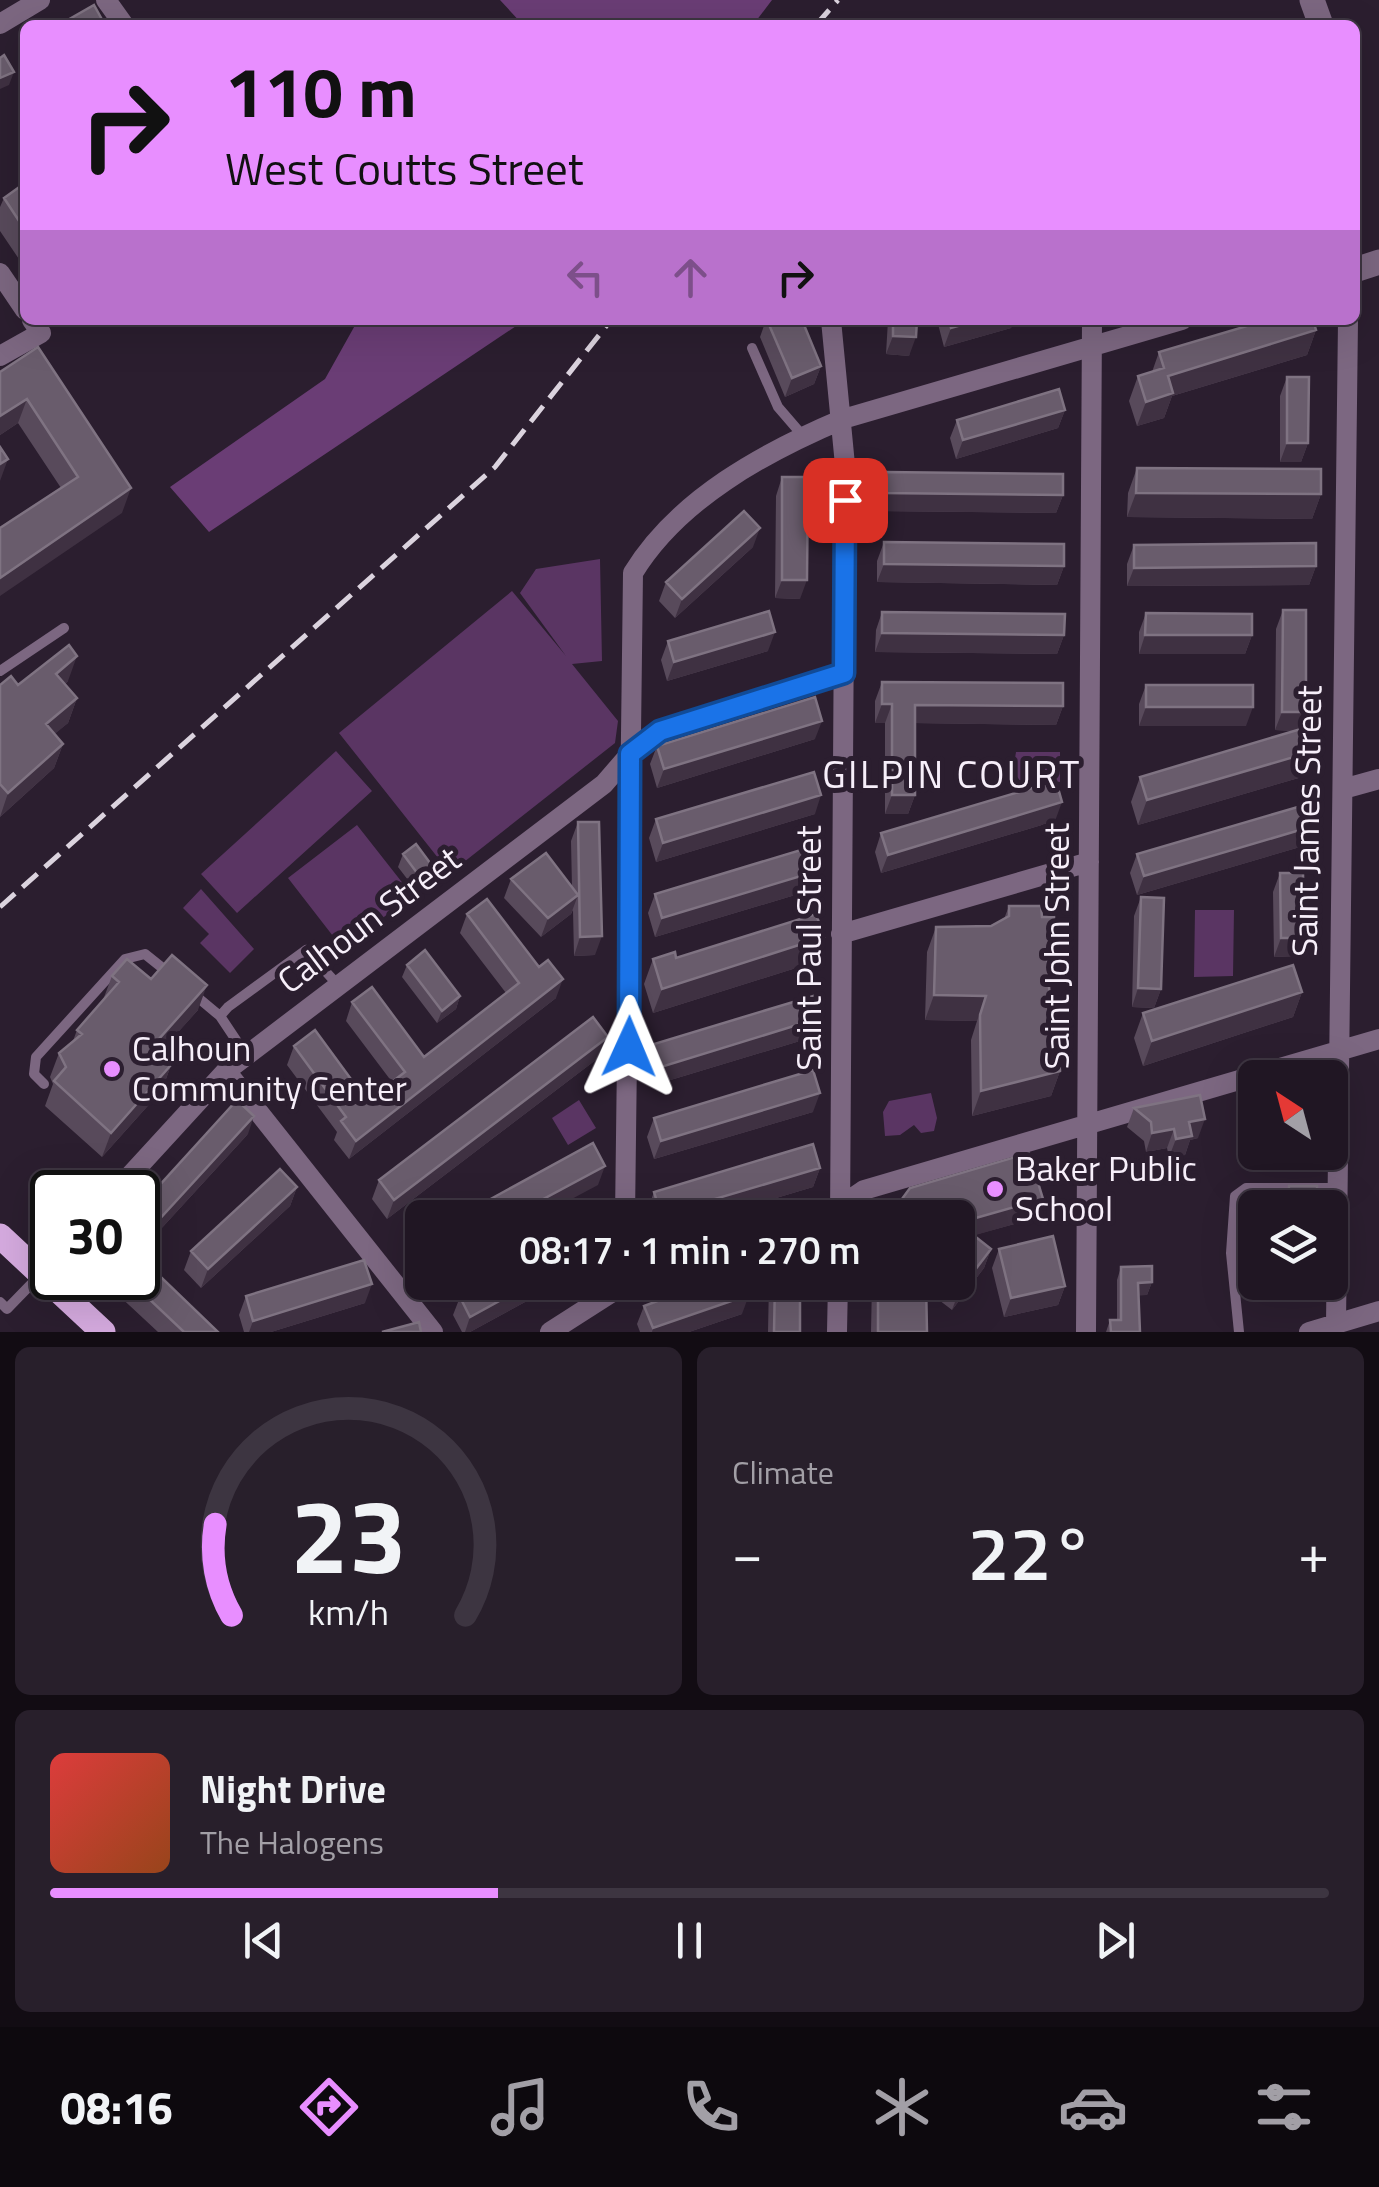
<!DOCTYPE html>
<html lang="en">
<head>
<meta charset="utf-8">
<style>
  body { margin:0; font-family:"Titillium Web",sans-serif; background:#281f2b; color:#f1f3f6; height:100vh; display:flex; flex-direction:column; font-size:38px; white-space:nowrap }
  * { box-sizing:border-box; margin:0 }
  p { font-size:32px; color:#a29fa6 }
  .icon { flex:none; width:55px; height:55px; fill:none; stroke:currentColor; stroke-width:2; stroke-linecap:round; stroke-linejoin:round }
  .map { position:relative; height:1332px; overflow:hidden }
  .details { display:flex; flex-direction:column; gap:15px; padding:15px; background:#120c13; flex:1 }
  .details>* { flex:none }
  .banner { position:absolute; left:20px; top:20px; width:1340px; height:305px; border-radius:15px; box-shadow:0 10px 40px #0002,0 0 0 2px #3d3541; background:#e88eff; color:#111; overflow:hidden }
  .needle { width:65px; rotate:324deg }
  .fabs { position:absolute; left:1238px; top:1060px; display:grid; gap:20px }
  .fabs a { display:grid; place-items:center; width:110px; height:110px; border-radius:15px; background:#201623; box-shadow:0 10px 40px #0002,0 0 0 2px #3d3541; font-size:50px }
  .speed { position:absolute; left:30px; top:1170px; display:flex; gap:20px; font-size:50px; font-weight:700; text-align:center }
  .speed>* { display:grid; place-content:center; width:130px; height:130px; border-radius:50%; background:#201623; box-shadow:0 10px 40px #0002,0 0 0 2px #3d3541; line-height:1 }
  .speed .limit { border:5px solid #111; border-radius:15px; background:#fff; color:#111 }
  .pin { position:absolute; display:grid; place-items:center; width:85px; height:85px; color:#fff; margin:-42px; border-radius:20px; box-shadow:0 5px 15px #0006 }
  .me { position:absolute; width:110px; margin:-55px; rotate:1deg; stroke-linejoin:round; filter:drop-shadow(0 0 8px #0008) }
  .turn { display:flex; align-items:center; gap:35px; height:210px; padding:0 40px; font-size:45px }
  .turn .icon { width:130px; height:130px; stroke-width:2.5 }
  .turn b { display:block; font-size:70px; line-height:85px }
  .lanes { display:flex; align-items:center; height:95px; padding:0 40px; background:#0003; justify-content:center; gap:50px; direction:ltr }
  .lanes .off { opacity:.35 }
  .big { font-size:75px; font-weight:600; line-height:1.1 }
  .details .card { flex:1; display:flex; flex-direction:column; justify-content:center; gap:15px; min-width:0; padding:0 35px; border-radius:15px; background:#281f2b }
  .details .dial { align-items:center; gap:0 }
  .dial svg { height:260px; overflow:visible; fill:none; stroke:#3d3541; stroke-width:7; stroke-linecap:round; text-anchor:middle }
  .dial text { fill:#f1f3f6; stroke:none }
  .song { display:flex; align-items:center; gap:30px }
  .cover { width:120px; height:120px; border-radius:15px; background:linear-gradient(135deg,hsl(0 70% 55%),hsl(20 70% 35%)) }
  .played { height:10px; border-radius:5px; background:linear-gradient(90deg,#e88eff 35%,#3d3541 35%) }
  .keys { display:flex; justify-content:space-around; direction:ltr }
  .heat { display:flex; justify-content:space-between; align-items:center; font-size:55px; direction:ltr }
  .details .tiles { flex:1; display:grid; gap:15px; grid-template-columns:1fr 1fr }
  .card:last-child { grid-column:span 2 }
  .trip { position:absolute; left:405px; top:1200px; width:570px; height:100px; border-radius:15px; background:#201623; box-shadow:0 10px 40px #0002,0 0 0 2px #3d3541; font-weight:600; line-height:100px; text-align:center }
  .tab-bar { display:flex; height:160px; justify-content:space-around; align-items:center; background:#0d090e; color:#a29fa6 }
  .tab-bar .icon { width:70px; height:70px }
  .tab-bar .on { color:#e88eff }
  .tab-bar b { font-size:45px; color:#f1f3f6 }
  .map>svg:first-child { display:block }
  .green { fill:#5a3563 }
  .forest { fill:#6a3d75 }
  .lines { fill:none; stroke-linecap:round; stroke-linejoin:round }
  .service { stroke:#7c6781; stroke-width:10 }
  .minor { stroke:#7c6781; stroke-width:20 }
  .tertiary { stroke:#7c6781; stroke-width:25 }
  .primary { stroke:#d5aadf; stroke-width:25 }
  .rail { stroke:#dbd3de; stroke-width:5; stroke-dasharray:20 10; stroke-linecap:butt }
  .wall { fill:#584a5b }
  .shaded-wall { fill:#3f3142 }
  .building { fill:#695c6c; stroke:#7f7382; stroke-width:2.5 }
  .route-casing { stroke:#114b97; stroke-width:25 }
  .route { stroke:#1a73e8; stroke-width:18 }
  .poi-dot { fill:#e88eff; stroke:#2b1e2f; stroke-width:4 }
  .labels { text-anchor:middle; stroke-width:10; stroke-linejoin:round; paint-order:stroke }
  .street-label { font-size:35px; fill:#f7effa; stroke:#2b1e2f }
  .poi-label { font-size:35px; fill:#f7effa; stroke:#2b1e2f; text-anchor:start }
  .neighbourhood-label { font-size:38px; letter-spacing:2.5px; fill:#f7effa; stroke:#2b1e2f }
</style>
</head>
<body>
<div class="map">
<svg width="1379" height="1332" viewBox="0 0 1379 1332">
  <rect width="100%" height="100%" fill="#2b1e2f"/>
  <path class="green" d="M600 559 602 661 572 664 618 721 615 743 450 873 339 733 512 591 566 656 520 593 536 569Z
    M336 751 372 791 237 913 201 874Z
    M1016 752H1060V782L1037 778 1021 782 1013 771Z
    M357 825 412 895 343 949 288 878Z
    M201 889 254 949 230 973 200 943 209 934 183 908Z
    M1195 910H1234L1233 976 1194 977Z
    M931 1093 937 1118 934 1131 921 1133 914 1125 900 1135 885 1136 883 1112 889 1101Z
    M579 1100 596 1128 568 1145 552 1118Z"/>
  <path class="forest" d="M500 0H772L753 25H523Z
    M358 320H525L209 532 170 487 325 379Z"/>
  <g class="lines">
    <path class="service" d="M752 348 778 407 803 436
      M0 671 64 628
      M190 991 220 1016
      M246 1055 220 1016 228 1007 306 950 338 985
      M44 1084 34 1074 36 1057 125 959 145 954 170 974
      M0 1302 7 1309 40 1275
      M1239 1332 1231 1253 1235 1196 1246 1188H1338"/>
    <path class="minor" d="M106 0 124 25
      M0 24 40 0
      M0 273 25 310
      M831 320 845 465 840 1218
      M0 356 41 333 32 320
      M1343 789 1379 779
      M841 934 1089 862
      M226 1071 433 1332
      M115 1192 226 1071 604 784 630 754 660 731 844 673
      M625 1218 633 573C678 499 765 452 843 419L1182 320
      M823 1218 864 1190 1379 1039
      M1336 1324 1348 320
      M550 1332 628 1282
      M837 1332 838 1282
      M1086 1332 1092 320
      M1309 1332 1379 1311"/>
    <path class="tertiary" d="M1312 0 1321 25
      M1355 270 1379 262"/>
    <path class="primary" d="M0 1236 103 1332"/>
    <path class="rail" d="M816 25 838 0
      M0 907 495 467 611 320"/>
  </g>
  <path class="wall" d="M25 183V268L0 231V207L4 198Z
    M766 320H802L821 366 814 384 785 397 760 337Z
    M888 320H917L909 356 886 354Z
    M940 320H1014L1011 328 944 347 938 324Z
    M1316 330 1307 355 1172 396 1164 418 1137 426 1129 401 1138 376 1152 372 1159 352Z
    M38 347 122 513 61 488 18 423 0 435V372Z
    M1287 377 1308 443 1301 462H1280V396Z
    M1065 410 1058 428 956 459 950 438 957 420Z
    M1137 468 1321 494 1312 519 1127 517 1128 493Z
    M884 472 1063 495 1056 513 876 511 877 491Z
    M782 477 800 599 775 598 776 496Z
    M884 542 1064 566 1057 585 877 582V561Z
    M1134 545 1316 566 1309 585 1127 586V564Z
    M753 547 675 618 659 601 666 582Z
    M1283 610 1306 712 1299 729 1311 752 1302 777 1138 825 1131 802 1140 777 1295 731 1275 730 1276 629Z
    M882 612 1064 635 1057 654 875 652 876 630Z
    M1146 613 1252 635 1245 654H1139V632Z
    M668 641 768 651 667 681 661 660Z
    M68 681 65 684 77 698 68 723 54 734 63 744 54 768 0 817V685Z
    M882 682 1063 706 1056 725 915 723V795L908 814H885V723H875V701Z
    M1146 685 1246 726H1139V704Z
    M815 739 657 788 650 764 657 746Z
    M815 814 656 862 649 838 656 819Z
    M1055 821 881 873 875 852 881 833Z
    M578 822 595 955 574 956 573 910 571 914 541 937 504 898 511 879 572 888 571 841Z
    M1300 847 1137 895 1130 873 1137 854Z
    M403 854 436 871 432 883 418 893 398 867Z
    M821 870 815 889 655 937 648 913 655 894Z
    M1280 873 1304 938 1298 956 1274 957 1273 892Z
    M1141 897 1161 989 1154 1008 1132 1007 1134 916Z
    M1009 906 1048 975 1060 1071 1051 1096 972 1116 971 1040 977 1021 925 1020 927 952 936 927 991 926 1004 919Z
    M467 914 556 998 349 1159 334 1140 337 1132 287 1065 294 1046 367 1101 392 1082 346 1021 352 1002 424 1057 506 993 460 933Z
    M824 937 815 962 653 1013 644 984 653 959 676 958Z
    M407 965 460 996 456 1009 437 1023 402 977Z
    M112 976 151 979 198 1010 158 1054 171 1065 162 1090 102 1157 45 1106 53 1084 50 1077 59 1053 73 1041 77 1030 103 1000Z
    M1302 992 1293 1017 1143 1066 1134 1038 1143 1013Z
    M820 1018 813 1037 654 1085 647 1063 654 1044Z
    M601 1056 387 1219 372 1199 379 1180Z
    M1134 1108 1198 1138 1190 1140 1185 1155 1169 1157 1167 1148 1146 1152 1144 1141 1127 1127Z
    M813 1112 654 1159 647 1137 654 1118Z
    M248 1134 148 1243 138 1233V1209Z
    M820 1168 813 1187 710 1218H649L647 1211 654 1192Z
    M1289 1186 1317 1208H1282Z
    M297 1187 290 1206 201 1288 184 1270 191 1251Z
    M958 1218H1036L974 1235 991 1249 984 1268 952 1310 926 1290 927 1332H871L872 1282H958Z
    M1255 1229V1282H1312L1311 1288H1251L1252 1238Z
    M999 1249 1065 1286 1058 1305 1004 1317 992 1268Z
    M1121 1267 1152 1282 1147 1295H1139L1140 1332H1106L1110 1320H1117V1280Z
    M100 1278H138L218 1332H158Z
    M486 1282H562L470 1332H462L453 1315 460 1297Z
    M769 1282H800V1332H768Z
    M246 1296 365 1303 271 1332H244L239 1315Z
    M644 1306 742 1314 689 1332H640L637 1324Z"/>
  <path class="shaded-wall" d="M14 72 9 85 0 89V78Z
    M979 320H1014L1011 328 944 347 951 328Z
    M1316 330 1307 355 1172 396 1164 418 1137 426 1146 402 1168 376Z
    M893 336 916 337 909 356 886 354Z
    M821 366 814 384 785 397 792 378Z
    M27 399 18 423 0 435V416Z
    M1065 410 1058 428 956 459 963 440Z
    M1287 443H1308L1301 462H1280Z
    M8 459 0 481V464Z
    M131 488 122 513 0 596V578Z
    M883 493 1063 495 1056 513 876 511Z
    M1136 493 1321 494 1312 519 1127 517Z
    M760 528 753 547 675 618 682 599Z
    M884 564 1064 566 1057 585 877 582Z
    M1316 566 1309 585 1127 586 1134 568Z
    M782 580H807L800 599 775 598Z
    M775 632 768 651 667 681 674 662Z
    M882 633 1064 635 1057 654 875 652Z
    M1145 635H1252L1245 654H1139Z
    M77 656 68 681 47 699 56 674Z
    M77 698 68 723 37 749 46 724Z
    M882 704H892L885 723H875Z
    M915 705 1063 706 1056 725 908 723Z
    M1146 707H1253L1246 726H1139Z
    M1282 712H1306L1299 731 1275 730Z
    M822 721 815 739 657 788 664 769Z
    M63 744 54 768 0 817 8 793Z
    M1311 752 1302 777 1138 825 1147 800Z
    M821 795 815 814 656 862 663 843Z
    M892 795H915L908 814H885Z
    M1062 802 1055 821 881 873 888 855Z
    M1307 828 1300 847 1137 895 1144 876Z
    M821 870 815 889 655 937 662 918Z
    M436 871 432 883 418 893 423 881Z
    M578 895 571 914 541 937 548 918Z
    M602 936 595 955 574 956 580 937Z
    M824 937 815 962 653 1013 662 989Z
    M1281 938H1304L1298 956 1274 957Z
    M1047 959H1054L1045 984Z
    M563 979 556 998 349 1159 356 1141Z
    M207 985 198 1010 142 1073 151 1048Z
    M1138 988 1161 989 1154 1008 1132 1007Z
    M1302 992 1293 1017 1143 1066 1152 1041Z
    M934 995 986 996 977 1021 925 1020Z
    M460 996 456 1009 437 1023 442 1011Z
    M820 1018 813 1037 654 1085 661 1067Z
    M608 1037 601 1056 387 1219 394 1200Z
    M171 1065 162 1090 102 1157 111 1133Z
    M1060 1071 1051 1096 972 1116 981 1091Z
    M820 1093 813 1112 654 1159 661 1141Z
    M254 1116 248 1134 148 1243 155 1224Z
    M1205 1119 1198 1138 1190 1140 1185 1155 1169 1157 1176 1139 1189 1122Z
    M1174 1129 1167 1148 1146 1152 1152 1133Z
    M605 1166 598 1185 536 1218H508Z
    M820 1168 813 1187 710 1218H660L661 1215Z
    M297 1187 290 1206 201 1288 208 1269Z
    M1043 1199 1036 1218 958 1240V1223Z
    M991 1249 984 1268 952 1310 959 1291Z
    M1255 1277V1282H1312L1311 1288H1251Z
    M534 1282H562L470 1332H465L470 1317Z
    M1152 1282 1147 1295 1134 1296 1138 1283Z
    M372 1284 365 1303 271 1332H249L253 1321Z
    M1065 1286 1058 1305 1004 1317 1011 1298Z
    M749 1295 742 1314 689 1332H652L653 1328Z"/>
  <path class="building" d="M94 5 105 25H59Z
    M4 55 14 72 0 78V58Z
    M25 183V230L4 198Z
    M767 320H802L821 366 792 378Z
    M893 320H917L916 337 893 336Z
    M949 320H979L951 328Z
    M1267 320H1313L1316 330 1168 376 1173 393 1146 402 1138 376 1164 368 1159 352Z
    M38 347 131 488 0 578V528L78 477 27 399 0 416V372Z
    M1287 377H1309L1308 443H1287Z
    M1059 389 1065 410 963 440 957 420Z
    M0 447 8 459 0 464Z
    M1137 468 1321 469V494L1136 493Z
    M884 472 1063 474V495L883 493Z
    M782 477H808L807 580H782Z
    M744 511 760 528 682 599 666 582Z
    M884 542 1064 544V566L884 564Z
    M1316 543V566L1134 568V545Z
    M1283 610H1306V712H1282Z
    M769 611 775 632 674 662 668 641Z
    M882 612 1065 614 1064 635 882 633Z
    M1146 613 1252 614V635H1145Z
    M69 645 77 656 56 674 77 698 46 724 63 744 8 793 0 784V685L11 676 18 685Z
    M882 682 1063 683V706L915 705V795H892V704H882Z
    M1146 685H1253V707H1146Z
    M815 697 822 721 664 769 657 746Z
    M1304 728 1311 752 1147 800 1140 777Z
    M814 772 821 795 663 843 656 819Z
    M1056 781 1062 802 888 855 881 833Z
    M1301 806 1307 828 1144 876 1137 854Z
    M578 822H599L602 936 580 937Z
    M416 844 436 871 423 881 403 854Z
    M814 846 821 870 662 918 655 894Z
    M546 853 578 895 548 918 511 879Z
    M1280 873H1303L1304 938H1281Z
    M1141 897 1164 898 1161 989 1138 988Z
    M487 899 539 967 548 960 563 979 356 1141 341 1121 346 1117 294 1046 315 1030 367 1101 405 1072 352 1002 372 987 424 1057 519 983 467 914Z
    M1009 906H1041L1042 917H1054V959H1047L1050 1000 1063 1022 1060 1071 981 1091 980 1015 986 996 934 995 936 927 991 926 1009 916Z
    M816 914 824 937 662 989 653 959 675 952 676 958Z
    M425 950 460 996 442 1011 407 965Z
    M172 955 207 985 151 1048 171 1065 111 1133 54 1081 66 1067 59 1053 82 1034 77 1030 119 982 112 976 127 959 151 979Z
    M1293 965 1302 992 1152 1041 1143 1013Z
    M813 996 820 1018 661 1067 654 1044Z
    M593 1017 608 1037 394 1200 379 1180Z
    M1311 1068 1312 1078H1282V1076L1296 1075 1295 1069Z
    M813 1070 820 1093 661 1141 654 1118Z
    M1200 1095 1205 1119 1189 1122 1192 1136 1176 1139 1174 1129 1152 1133 1151 1122 1134 1108Z
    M237 1100 254 1116 155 1224 138 1209Z
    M593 1143 605 1166 508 1218H456Z
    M813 1144 820 1168 661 1215 654 1192Z
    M1029 1153 1043 1199 958 1223V1218H888L910 1188Z
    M280 1169 297 1187 208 1269 191 1251Z
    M1289 1186H1317V1208H1288Z
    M958 1223 991 1249 959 1291 948 1282H958Z
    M1053 1236 1065 1286 1011 1298 999 1249Z
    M138 1255 218 1332H184L127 1278H138Z
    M364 1260 372 1284 253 1321 246 1296Z
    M1152 1266V1282L1138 1283 1140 1332H1111L1110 1320H1121V1267Z
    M486 1282H534L470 1317 460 1297Z
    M708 1282H744L749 1295 653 1328 644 1306Z
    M775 1282H800V1332H774Z
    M878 1282H926L927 1332H878Z
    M419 1322 421 1332H382Z"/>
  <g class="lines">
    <g class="route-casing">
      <path id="route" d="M629 1047 630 754 660 731 844 673 845 500"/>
    </g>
    <use href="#route" class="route"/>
  </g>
  <g class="poi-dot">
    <circle cx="112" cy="1069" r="10"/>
    <circle cx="995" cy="1189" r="10"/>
  </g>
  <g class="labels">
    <g class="street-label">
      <text transform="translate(1307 821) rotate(-89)" y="12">Saint James Street</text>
      <text transform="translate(369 920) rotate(-37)" y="12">Calhoun Street</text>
      <text transform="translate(1057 946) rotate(-90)" y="12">Saint John Street</text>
      <text transform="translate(809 948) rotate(-90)" y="12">Saint Paul Street</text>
    </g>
    <g class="poi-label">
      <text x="132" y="1061">Calhoun<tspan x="132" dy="40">Community Center</tspan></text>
      <text x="1015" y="1181">Baker Public<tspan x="1015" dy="40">School</tspan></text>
    </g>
    <g class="neighbourhood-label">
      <text x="952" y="788">GILPIN COURT</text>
    </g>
  </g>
</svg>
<div class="fabs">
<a><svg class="needle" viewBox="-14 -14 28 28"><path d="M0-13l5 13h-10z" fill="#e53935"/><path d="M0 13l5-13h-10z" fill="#a29fa6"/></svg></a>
<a><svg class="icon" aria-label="layers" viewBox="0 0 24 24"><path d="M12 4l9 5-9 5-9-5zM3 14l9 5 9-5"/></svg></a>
</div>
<div class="speed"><div class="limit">30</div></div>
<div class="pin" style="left:845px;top:500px;background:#d93025"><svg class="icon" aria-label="arrive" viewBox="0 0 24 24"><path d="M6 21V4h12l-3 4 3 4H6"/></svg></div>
<svg class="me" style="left:629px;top:1047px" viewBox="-20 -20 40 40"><path d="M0-17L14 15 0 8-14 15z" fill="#1a73e8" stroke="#fff" stroke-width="4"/></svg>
<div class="trip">08:17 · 1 min · 270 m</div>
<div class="banner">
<div class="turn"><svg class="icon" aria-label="right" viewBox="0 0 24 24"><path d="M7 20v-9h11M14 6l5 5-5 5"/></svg><div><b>110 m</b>West Coutts Street</div></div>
<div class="lanes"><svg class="icon off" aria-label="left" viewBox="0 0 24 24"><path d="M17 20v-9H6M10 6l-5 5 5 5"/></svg><svg class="icon off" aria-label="ahead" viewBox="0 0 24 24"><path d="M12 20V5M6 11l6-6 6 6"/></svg><svg class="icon" aria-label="right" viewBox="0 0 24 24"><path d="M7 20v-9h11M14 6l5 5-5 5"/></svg></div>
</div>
</div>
<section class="details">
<div class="tiles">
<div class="card dial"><svg viewBox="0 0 100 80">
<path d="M14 69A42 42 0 1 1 86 69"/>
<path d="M14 69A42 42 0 0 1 9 41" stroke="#e88eff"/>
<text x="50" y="56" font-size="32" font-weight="700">23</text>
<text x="50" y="72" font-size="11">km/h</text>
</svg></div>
<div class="card"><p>Climate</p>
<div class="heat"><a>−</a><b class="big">22°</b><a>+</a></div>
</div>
<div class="card">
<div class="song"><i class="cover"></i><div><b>Night Drive</b><p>The Halogens</p></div></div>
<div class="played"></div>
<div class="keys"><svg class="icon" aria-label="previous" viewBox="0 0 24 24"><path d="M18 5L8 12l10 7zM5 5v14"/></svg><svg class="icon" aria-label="pause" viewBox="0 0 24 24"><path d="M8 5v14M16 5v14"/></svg><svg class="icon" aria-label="next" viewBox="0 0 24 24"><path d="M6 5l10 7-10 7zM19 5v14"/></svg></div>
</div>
</div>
</section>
<nav class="tab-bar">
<b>08:16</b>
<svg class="icon on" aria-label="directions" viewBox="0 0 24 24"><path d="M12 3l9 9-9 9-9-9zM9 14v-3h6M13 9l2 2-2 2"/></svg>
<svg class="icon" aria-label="music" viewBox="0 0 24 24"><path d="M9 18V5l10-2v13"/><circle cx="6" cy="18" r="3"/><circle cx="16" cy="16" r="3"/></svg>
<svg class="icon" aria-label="phone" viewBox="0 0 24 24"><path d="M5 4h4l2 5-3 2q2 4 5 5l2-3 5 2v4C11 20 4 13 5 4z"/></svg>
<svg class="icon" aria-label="climate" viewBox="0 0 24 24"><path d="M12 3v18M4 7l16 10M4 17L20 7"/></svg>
<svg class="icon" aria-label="car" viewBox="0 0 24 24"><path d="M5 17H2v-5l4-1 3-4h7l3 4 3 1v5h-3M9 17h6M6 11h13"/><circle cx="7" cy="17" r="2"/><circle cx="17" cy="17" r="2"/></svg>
<svg class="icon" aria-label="filters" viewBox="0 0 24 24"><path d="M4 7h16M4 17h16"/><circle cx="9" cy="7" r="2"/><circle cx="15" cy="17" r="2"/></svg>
</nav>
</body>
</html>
